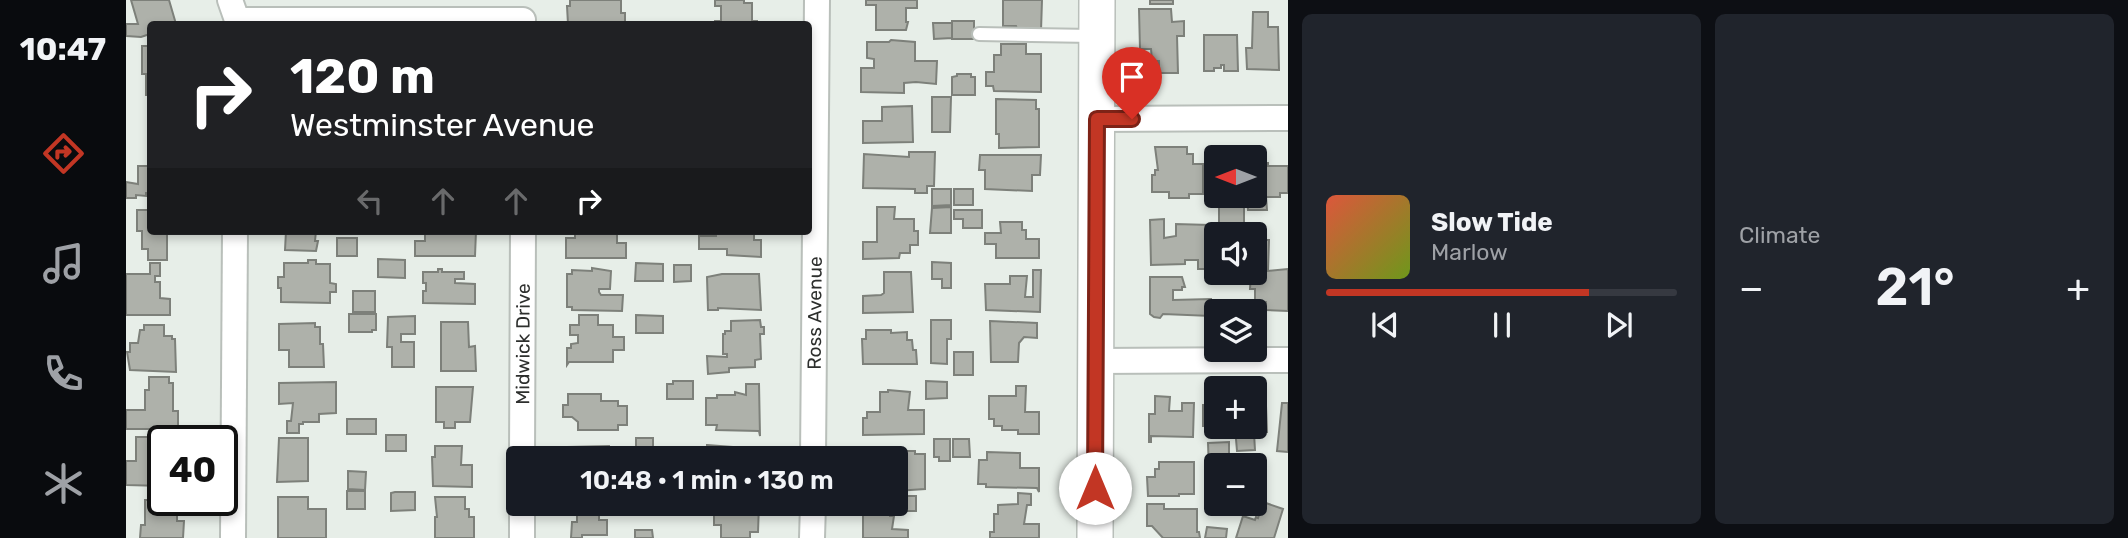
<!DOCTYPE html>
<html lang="en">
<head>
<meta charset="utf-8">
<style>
  body { margin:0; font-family:Rubik,sans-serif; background:#20242c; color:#f1f3f6; height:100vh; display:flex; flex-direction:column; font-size:26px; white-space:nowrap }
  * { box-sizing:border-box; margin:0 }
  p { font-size:23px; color:#9ea1a6 }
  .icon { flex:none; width:38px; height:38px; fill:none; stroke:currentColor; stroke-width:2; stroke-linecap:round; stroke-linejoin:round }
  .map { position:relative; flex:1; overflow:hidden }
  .drawer { display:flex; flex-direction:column; gap:14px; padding:14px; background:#0d0f14; width:840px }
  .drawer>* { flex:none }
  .guide { position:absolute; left:21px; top:21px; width:665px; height:214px; border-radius:7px; box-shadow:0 4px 10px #0003; background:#202124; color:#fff; overflow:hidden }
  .needle { width:46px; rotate:270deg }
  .fabs { position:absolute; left:1078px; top:145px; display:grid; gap:14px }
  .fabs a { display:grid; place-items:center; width:63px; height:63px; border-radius:7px; background:#171b24; box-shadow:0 4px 10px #0003; font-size:35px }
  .speed { position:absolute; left:21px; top:425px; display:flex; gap:14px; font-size:35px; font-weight:700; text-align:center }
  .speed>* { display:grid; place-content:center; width:91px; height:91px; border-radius:50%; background:#171b24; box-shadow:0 4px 10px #0003; line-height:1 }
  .speed .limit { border:4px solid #111; border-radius:10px; background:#fff; color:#111 }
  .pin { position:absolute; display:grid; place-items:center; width:60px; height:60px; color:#fff; margin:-72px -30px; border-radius:50% 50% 50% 0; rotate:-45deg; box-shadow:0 0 7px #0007 }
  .pin .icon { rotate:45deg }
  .me { position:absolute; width:77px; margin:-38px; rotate:0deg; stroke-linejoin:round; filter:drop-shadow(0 0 5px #0008) }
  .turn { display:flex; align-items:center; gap:24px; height:147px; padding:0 28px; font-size:32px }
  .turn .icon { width:91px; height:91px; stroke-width:2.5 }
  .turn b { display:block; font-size:49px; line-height:60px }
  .lanes { display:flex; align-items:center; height:66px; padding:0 28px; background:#0003; justify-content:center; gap:35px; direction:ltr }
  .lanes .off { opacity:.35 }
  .big { font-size:52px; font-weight:600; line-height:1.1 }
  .drawer .tile { flex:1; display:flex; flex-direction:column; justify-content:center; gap:10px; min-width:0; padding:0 24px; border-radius:10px; background:#20242c }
  .song { display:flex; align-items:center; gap:21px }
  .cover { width:84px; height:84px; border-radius:10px; background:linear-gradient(135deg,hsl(10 70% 55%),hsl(80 70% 35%)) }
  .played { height:7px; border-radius:4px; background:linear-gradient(90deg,#c23624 75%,#363941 75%) }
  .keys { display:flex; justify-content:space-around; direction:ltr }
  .heat { display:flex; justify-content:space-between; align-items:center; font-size:38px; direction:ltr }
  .drawer .tiles { flex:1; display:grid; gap:14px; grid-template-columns:repeat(2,1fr) }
  .trip { position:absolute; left:380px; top:446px; width:402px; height:70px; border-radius:7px; background:#171b24; box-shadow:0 4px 10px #0003; font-weight:600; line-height:70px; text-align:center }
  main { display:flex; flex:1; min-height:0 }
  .tabs { display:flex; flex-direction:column; width:126px; justify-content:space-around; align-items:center; background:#090b0e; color:#9ea1a6 }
  .tabs .icon { width:49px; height:49px }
  .tabs .on { color:#c23624 }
  .tabs b { font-size:32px; color:#f1f3f6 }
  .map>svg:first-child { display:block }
  .building { fill:#aeb1aa; stroke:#7d807a; stroke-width:2 }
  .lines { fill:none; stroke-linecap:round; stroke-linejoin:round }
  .lane-casing { stroke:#b9bfba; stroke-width:16 }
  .street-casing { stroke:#b9bfba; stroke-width:28 }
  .secondary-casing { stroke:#b9bfba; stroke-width:38 }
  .lane { stroke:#fff; stroke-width:12 }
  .street { stroke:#fff; stroke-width:24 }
  .secondary { stroke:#fff; stroke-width:35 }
  .route-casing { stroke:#7e2317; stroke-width:18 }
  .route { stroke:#c23624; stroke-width:12 }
  .labels { text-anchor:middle; stroke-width:6; stroke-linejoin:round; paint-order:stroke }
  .street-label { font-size:19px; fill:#2d2f2d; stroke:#fff }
</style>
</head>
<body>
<main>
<nav class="tabs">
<b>10:47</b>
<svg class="icon on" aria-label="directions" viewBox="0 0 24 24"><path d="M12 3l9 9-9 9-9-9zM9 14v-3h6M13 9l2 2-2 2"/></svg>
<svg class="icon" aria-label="music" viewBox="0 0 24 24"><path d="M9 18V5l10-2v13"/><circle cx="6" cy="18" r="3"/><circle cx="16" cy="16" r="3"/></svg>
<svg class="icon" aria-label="phone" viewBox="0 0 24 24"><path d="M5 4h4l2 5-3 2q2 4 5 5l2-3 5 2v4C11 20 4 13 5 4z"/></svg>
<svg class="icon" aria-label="climate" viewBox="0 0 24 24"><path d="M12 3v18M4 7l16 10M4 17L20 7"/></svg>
</nav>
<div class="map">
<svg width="1162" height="538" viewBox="0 0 1162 538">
  <rect width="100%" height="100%" fill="#e7eee8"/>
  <path class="building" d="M5 0H43L50 24H24V34L15 37 0 36V24H12Z
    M444 0H495V13H499V23L442 24 441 6H444Z
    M589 0H618V3H626V21H631V24H589V21H595V6H589Z
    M740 0H791V8H780V22H782L780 30H750V5H740Z
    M877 0H916L915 31 891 29 890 26H877Z
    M1024 0H1047V4H1024Z
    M1013 9H1045L1046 22 1058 21V36H1051L1052 73H1033V61H1026L1025 49H1014Z
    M1127 12H1142V27H1152L1153 70 1121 69 1120 48H1126Z
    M826 21H848V39H826Z
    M807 23H826V38L808 39Z
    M1078 35H1111L1112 71H1098V65H1095V68H1088V71H1078Z
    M765 40 789 42V61H811L810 84 790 82 778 83V93L735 92V68H748V59L741 58V42H763Z
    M875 44H900V54H915V92L868 91 867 86H860V72H868V55H875Z
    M16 46H24V95H20V74H16Z
    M831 74H845V77H849V95H826V77L831 76Z
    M806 97H825L824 132H806Z
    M870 99 910 100V109H913V147L873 148V134H870Z
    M22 101H24V141H22Z
    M786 106 787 142 737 143V121H756V107Z
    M1029 147H1061V154H1067V164H1077V194H1063V198H1043V192H1026V175H1029V170H1032Z
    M783 152H809L808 186H801V193H789V189L737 188 738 154 783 157Z
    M854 155H915L914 175H906V191L859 189V170H853Z
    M1129 163H1142V166H1162V193H1154V197H1140L1141 210H1122L1121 196H1129Z
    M12 166H24V193H20V196L10 195V198H0V182L12 184Z
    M806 189H825V205L806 206Z
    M828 189H847V205H828Z
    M1118 204V223H1112V229H1093V205Z
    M751 207H769L768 219H788V231H792V245H784V253H774L773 258 737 259V242H751Z
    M825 207V233H804L806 208Z
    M11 210H24V231H56V233H41V260H22V249H16V231H11Z
    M828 210H856V228H837V219H828Z
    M1038 219V238L1050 236V224L1084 225 1087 269H1072V260H1059V264L1025 265 1024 220Z
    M874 222H896V230H900V239H913V258H870V244H859V233H875Z
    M160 231H190L189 241H192L190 251 159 250Z
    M299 231H350L349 256H289V241H299Z
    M449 231H491V243H500V258H440V238H449Z
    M590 231H628V240H635V257L601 255V249H573V236H590Z
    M211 238H231V256H211Z
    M1129 240H1143L1142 271 1162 269V311L1140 310V302H1129V289H1124L1125 273H1129Z
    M252 259 279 260V278L252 277Z
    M182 260H190V264H204V283L210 284V292H204V303L155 302V288H152V277H158V263H182Z
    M806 262 825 263V288H816V279H806Z
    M24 263H34V276H29V282H34V298L44 299V315H0V274H24Z
    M510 263 537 264V281H509Z
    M548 265H565V281L548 282Z
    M466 268 485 271 484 289H473V292L475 295H497L496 311 446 310V307H441V274H446V270L466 271Z
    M312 269H316V272H338V279H329V283L349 284V304L297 303V291H300V283H297V272H312Z
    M907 270H915L914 312 860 310 859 284H884V276H901L899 297H907Z
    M758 272H785L787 312 737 313V296L755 295 758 293Z
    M596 274H633L635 310 592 308V310H582L581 277Z
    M1024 277H1056L1059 287H1056V290H1047V300L1085 299V316L1037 314 1034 318 1028 317 1024 314Z
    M227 291H249V312H227Z
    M223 314H250V330H246V332H223Z
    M453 315H472V325H487V337H498V350H487V362H443L441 365V348H445V344L452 343V335H444V325H453Z
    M510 315 537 316V333H510Z
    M289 316V334H275V342H288V367H266V347H261L262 317Z
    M634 320 635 327H638V334H634L635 359 629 360V367L603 368V372L582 374 581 356 601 357V354H597V334H599V331H605V321Z
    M805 320H825V339H821V364L805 363Z
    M864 321 911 323V338L898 337 893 343 892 362H865Z
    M315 322H342L343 347 349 346 350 371H315Z
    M189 323V327H194V344H197L198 367H163V350H153V324Z
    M18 325H38V336H46V339H49L50 372 4 370 1 352H4V343H12L14 330H18Z
    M740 330H765V333L781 332V340H786L787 350H790L791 364H737L736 339H740Z
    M828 352H847V375H828Z
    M23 377H43V383H47V411H52V429H0V410H19V390H23Z
    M547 381H567V399H541V384H547Z
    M800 381 821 382V398L800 399Z
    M210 382V413L193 414V422H177V424H173V433H161V421H165L167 403 153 404V383Z
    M620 384H633L634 436 633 431 590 430 591 425H580V398H591V395H609V392L620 395Z
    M890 386H900L899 412H913V434H892V430H876V426H868V419H863V396H890Z
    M310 387H347L344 422H329V428H318V422H310Z
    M762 390 784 392 782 410H798V434L737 435V418H741V412H754V392H762Z
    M442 394H475V401H492V406H501V425H492V430H452V422L446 417H437V405H442Z
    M1029 396 1044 397 1043 411H1056V403H1068L1067 437 1025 436V442H1023V414H1029Z
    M1156 403H1162V452L1151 451Z
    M1077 405H1090V426H1077Z
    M1129 406H1140L1141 432 1128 433 1129 450 1111 451 1109 427H1129Z
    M221 419H250V434H221Z
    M260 435H280V451H260Z
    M10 437H32V470H37V486L0 485V461H10Z
    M153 438H182V481L151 482Z
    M510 438H527V454H510Z
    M808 439H824V461H813V457H808Z
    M827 439H843L844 457H827Z
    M1103 442V466H1090V472H1083L1082 443Z
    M581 445 619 448V454L623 458H581Z
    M309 446H336L335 465H346V487L307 486 306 457H309Z
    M483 446 484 458H442V447Z
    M541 448H559L562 450V458H541Z
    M756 451H789V454H799V489L770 491V458H734V454H756Z
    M861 452 894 453V468H913V492L911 488 860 487V484H852L853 460H861Z
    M1033 462H1068V494H1053V496H1022L1021 477H1029V469H1033Z
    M222 471 240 472 239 490 222 489Z
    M221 491H239V509H221Z
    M269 492H289V510L265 511V493Z
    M892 493 905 494V505H901L898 524H913V538H864V532H868V514H872V505L892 504Z
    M770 496H790V511H764V516H768L766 529 782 530V538H737V506H741V504H770Z
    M152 497H182V509H200V538H152Z
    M309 497H339V509H343V517H348V538H309V517H311Z
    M19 500H51V521H58L57 538H14L15 525H19Z
    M1137 502 1157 509 1148 538H1110L1117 516 1129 520 1130 517 1132 518Z
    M440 504H503V514L473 512V520H481V535H456V538H445L446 522H451V515H444V511H440Z
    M540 504H565V510L540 509Z
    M596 504H633L632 532H624V538H595V525H588V508H596Z
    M1021 504H1038V509H1071V532H1073L1074 538H1037L1026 526H1021Z
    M1081 527 1101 529 1100 538H1079Z
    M509 530H526L527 538H509Z"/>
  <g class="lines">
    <g class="lane-casing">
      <path id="lane" d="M853 34 967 36"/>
    </g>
    <g class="street-casing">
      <g id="street">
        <path d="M104 0 111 20H397"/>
        <path d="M971 119 1162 118"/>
        <path d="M970 361 1162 360"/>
        <path id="s1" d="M396 458 397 231"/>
        <path id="s2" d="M687 458 691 0"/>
        <path d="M107 538 109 231"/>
        <path d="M396 538V504"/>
        <path d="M686 538 687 504"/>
      </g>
    </g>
    <g class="secondary-casing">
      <path id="secondary" d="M969 538 971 0"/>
    </g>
    <use href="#lane" class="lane"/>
    <use href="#street" class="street"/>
    <use href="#secondary" class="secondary"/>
  </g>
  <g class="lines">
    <g class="route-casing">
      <path id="route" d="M969 488 971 119H1006"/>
    </g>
    <use href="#route" class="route"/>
  </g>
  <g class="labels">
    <g class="street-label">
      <text dy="7" stroke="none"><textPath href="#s2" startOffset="145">Ross Avenue</textPath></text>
      <text dy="7" stroke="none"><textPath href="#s1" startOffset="114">Midwick Drive</textPath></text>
    </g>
  </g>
</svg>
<div class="fabs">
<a><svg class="needle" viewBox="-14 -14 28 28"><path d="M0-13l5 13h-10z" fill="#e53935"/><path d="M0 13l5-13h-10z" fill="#9ea1a6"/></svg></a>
<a><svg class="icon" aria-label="sound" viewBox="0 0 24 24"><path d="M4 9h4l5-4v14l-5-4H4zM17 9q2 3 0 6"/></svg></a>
<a><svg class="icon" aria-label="layers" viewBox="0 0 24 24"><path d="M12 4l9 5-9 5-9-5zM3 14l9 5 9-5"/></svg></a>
<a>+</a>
<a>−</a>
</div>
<div class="speed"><div class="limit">40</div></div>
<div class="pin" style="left:1006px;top:119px;background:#d93025"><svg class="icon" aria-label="arrive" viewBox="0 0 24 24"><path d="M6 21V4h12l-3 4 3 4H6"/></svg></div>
<svg class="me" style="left:969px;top:488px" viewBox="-20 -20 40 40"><circle r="19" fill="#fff"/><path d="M0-13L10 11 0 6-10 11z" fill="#c23624"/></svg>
<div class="trip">10:48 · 1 min · 130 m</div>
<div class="guide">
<div class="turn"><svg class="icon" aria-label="right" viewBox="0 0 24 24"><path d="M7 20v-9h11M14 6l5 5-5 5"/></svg><div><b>120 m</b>Westminster Avenue</div></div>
<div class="lanes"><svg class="icon off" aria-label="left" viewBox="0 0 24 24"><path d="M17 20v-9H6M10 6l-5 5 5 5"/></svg><svg class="icon off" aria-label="ahead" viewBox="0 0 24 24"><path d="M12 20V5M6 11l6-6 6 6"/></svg><svg class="icon off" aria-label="ahead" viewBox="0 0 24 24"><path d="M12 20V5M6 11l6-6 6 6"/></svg><svg class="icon" aria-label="right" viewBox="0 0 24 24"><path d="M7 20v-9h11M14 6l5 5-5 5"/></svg></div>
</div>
</div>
<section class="drawer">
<div class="tiles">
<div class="tile">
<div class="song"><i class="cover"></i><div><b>Slow Tide</b><p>Marlow</p></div></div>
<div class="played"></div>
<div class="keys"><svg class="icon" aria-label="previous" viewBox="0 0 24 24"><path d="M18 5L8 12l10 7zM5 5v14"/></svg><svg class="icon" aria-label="pause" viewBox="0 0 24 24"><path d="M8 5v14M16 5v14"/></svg><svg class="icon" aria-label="next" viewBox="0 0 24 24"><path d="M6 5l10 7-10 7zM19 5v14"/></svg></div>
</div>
<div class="tile"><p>Climate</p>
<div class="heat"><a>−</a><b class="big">21°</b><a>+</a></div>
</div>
</div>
</section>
</main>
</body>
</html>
